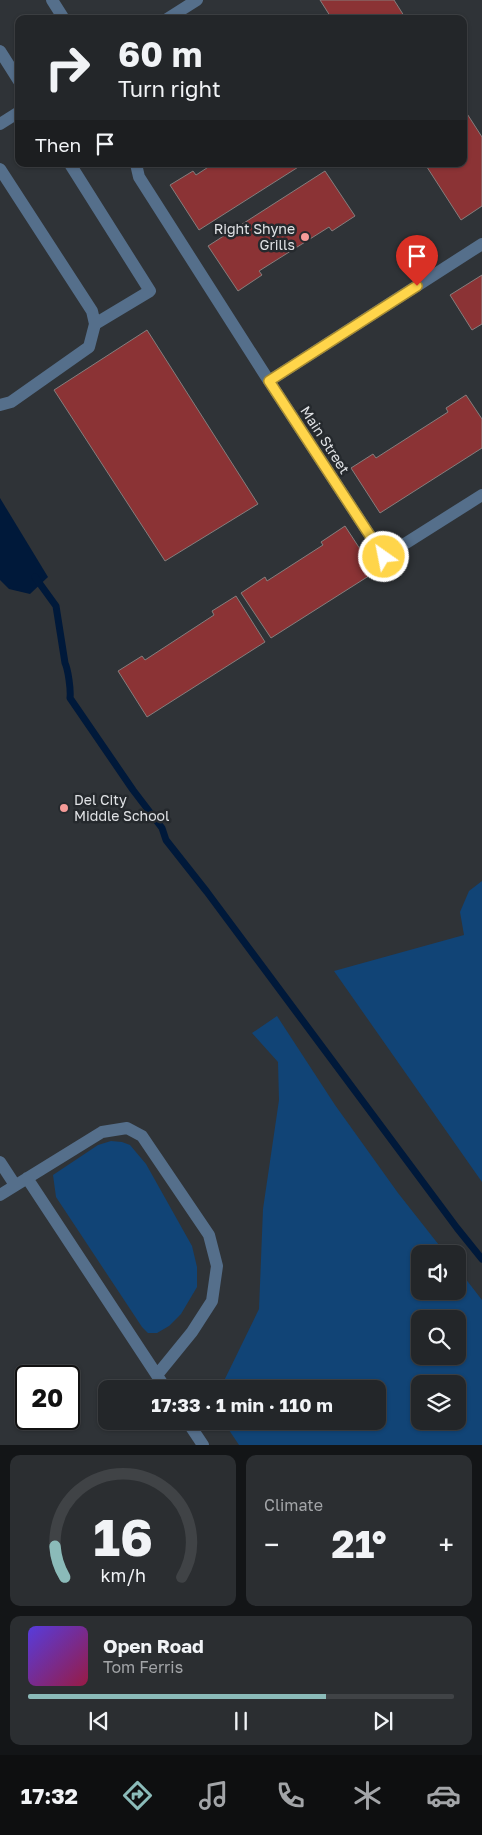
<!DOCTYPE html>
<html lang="en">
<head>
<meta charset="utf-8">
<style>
  body { margin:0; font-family:"Golos Text",sans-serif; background:#2b2e31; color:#f1f3f6; height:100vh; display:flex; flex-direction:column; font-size:19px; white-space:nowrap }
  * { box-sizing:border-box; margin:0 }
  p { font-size:16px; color:#a3a5a8 }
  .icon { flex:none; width:28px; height:28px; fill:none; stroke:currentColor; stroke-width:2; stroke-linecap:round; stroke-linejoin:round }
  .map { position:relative; height:1445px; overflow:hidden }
  .sheet { display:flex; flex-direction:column; gap:10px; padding:10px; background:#131517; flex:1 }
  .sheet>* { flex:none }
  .guide { position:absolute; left:15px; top:15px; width:452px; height:152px; border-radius:10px; box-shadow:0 1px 4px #0004,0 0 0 1px #404346; background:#232629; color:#f1f3f6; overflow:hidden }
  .tools { position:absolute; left:411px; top:1245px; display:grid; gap:10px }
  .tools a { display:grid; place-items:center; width:55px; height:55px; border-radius:10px; background:#232629; box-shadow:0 1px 4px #0004,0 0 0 1px #404346; font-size:25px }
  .speed { position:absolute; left:15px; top:1365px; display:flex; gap:10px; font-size:25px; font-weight:700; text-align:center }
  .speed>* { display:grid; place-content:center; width:65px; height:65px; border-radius:50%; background:#232629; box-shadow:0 1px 4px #0004,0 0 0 1px #404346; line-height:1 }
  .speed .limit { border:2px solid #111; border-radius:8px; background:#fff; color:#111 }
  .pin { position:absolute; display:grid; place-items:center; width:42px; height:42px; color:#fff; margin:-51px -21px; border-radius:50% 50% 50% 0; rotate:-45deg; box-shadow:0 0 5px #0007 }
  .pin .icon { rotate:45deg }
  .me { position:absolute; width:55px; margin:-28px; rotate:327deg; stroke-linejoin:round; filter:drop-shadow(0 0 4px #0008) }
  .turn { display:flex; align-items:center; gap:18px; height:105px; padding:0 20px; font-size:22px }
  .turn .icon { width:65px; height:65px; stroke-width:2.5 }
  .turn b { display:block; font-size:35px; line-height:42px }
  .then { display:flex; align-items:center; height:48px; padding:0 20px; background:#0003; gap:10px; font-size:19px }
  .big { font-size:38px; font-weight:700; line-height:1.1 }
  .sheet .tile { flex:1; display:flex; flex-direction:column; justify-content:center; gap:8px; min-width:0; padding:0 18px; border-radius:10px; background:#2b2e31 }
  .sheet .dial { align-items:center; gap:0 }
  .dial svg { height:130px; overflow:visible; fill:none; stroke:#404346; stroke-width:7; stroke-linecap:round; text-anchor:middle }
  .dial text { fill:#f1f3f6; stroke:none }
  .song { display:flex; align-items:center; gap:15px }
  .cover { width:60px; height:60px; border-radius:8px; background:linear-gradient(135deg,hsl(250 70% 55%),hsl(340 70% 35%)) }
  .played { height:5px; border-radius:2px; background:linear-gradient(90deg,#8bbbb9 70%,#404346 70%) }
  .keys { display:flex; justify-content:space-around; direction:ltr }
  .heat { display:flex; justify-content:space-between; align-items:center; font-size:28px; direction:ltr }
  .sheet .tiles { flex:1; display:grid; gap:10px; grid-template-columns:1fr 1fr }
  .tile:last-child { grid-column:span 2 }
  .trip { position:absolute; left:98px; top:1380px; width:288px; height:50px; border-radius:10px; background:#232629; box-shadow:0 1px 4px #0004,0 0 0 1px #404346; font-weight:700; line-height:50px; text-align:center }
  .menu { display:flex; height:80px; justify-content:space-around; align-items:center; background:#0e0f10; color:#a3a5a8 }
  .menu .icon { width:35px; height:35px }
  .menu .active { color:#8bbbb9 }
  .menu b { font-size:22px; color:#f1f3f6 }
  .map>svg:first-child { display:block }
  .green { fill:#114476; fill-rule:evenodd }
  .water { fill:#00193a }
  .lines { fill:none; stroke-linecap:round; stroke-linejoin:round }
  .stream { stroke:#00193a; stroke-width:7 }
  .building { fill:#8b3335; stroke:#857e7d }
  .minor { stroke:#556f8b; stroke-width:12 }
  .route-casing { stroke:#a68a30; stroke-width:12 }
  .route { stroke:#ffd54a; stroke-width:9 }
  .poi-dot { fill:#f59b98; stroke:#25292d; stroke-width:2 }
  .labels { text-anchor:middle; stroke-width:5; stroke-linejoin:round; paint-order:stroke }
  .poi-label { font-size:14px; fill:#e0e2e5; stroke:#25292d; text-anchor:end }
  .street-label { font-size:14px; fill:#e0e2e5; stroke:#25292d }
</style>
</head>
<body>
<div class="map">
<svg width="482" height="1445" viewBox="0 0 482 1445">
  <rect width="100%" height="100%" fill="#2f3337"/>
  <path class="green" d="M482 881V1182L334 971 464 935 460 912 469 891Z
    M277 1016 335 1105 398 1193 446 1254H420V1291H458V1269L482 1300V1445H239L223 1421H376V1389H220L259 1309 263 1209 279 1100 278 1062 252 1033ZM420 1319H458V1356H420ZM420 1384H458V1421H420Z
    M111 1141 122 1142 130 1145 146 1164 192 1246 197 1267V1287L181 1314 169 1326 157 1333H148L142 1327 56 1197 53 1175 98 1145Z"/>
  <path class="water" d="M0 498 48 577 30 594 9 589 0 580Z"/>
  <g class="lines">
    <path class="stream" d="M35 577 56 606 65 663C68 669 71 690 70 698L133 790 162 828 166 840 207 892 457 1228 482 1259"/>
  </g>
  <path class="building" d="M320 0H394L406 19H332Z
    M464 109 482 137V206L461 220 425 164H464Z
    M213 164H303L199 230 170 185 193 171 196 175Z
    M325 171 355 216 332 231 329 227 259 271 262 275 238 291 208 246Z
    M482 275V324L472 330 450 295Z
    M147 330 258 504 165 561 54 390Z
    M466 395 482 419V448L380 513 351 468 373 454 376 458 448 412 446 408Z
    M345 526 375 572 271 638 241 593 265 577 267 581 323 545 321 542Z
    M236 596 265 642 147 717 118 671 142 656 145 660 214 615 212 611Z"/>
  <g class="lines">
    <path class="minor" d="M52 0 64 19
      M167 19 197 0
      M0 51 19 81
      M0 124 19 112
      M70 164 150 291 95 324
      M136 164 139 177 269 381 384 557 482 495
      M0 169 92 311 95 324 89 347 11 402 0 405
      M269 381 482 244
      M0 1162 15 1185
      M27 1178 166 1389
      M0 1195 102 1132 127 1128 142 1136 209 1235 217 1266 212 1301 192 1332 157 1375
      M187 1421 203 1445"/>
  </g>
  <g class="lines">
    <g class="route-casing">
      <path id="route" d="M384 557 269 381 417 286"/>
    </g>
    <use href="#route" class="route"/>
  </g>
  <g class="poi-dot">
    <circle cx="305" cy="237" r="5"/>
    <circle cx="64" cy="808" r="5"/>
  </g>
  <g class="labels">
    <g class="poi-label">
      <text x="295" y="234">Right Shyne<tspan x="295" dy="16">Grills</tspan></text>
      <text x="74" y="805" text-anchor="start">Del City<tspan x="74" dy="16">Middle School</tspan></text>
    </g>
    <g class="street-label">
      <text transform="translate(325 440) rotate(57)" y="5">Main Street</text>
    </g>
  </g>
</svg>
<div class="tools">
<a><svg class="icon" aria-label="sound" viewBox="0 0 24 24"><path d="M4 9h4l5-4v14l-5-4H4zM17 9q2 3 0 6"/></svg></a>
<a><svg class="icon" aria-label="search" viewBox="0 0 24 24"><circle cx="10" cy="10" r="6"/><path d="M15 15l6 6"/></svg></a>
<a><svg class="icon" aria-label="layers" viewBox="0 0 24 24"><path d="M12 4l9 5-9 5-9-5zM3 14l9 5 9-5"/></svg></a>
</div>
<div class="speed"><div class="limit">20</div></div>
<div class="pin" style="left:417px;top:286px;background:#d93025"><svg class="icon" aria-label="arrive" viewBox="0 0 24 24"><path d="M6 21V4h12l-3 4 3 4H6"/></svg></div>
<svg class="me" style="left:384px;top:557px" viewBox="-20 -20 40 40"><circle r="17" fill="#ffd54a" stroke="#fff" stroke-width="3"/><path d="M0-11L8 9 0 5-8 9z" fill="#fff"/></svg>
<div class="trip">17:33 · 1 min · 110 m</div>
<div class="guide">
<div class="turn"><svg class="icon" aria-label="right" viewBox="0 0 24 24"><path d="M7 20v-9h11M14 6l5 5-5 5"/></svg><div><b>60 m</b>Turn right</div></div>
<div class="then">Then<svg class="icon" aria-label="arrive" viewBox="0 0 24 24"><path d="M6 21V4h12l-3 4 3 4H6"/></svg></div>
</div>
</div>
<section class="sheet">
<div class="tiles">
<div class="tile dial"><svg viewBox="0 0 100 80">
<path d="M14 69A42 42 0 1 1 86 69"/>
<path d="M14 69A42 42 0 0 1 8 50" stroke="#8bbbb9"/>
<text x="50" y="56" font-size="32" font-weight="700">16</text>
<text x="50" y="72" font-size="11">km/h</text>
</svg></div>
<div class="tile"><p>Climate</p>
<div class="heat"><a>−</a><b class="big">21°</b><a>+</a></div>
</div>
<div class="tile">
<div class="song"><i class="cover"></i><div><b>Open Road</b><p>Tom Ferris</p></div></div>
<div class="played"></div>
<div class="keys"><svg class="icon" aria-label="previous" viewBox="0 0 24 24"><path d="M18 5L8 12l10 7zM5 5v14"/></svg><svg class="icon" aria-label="pause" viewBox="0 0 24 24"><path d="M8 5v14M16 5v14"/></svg><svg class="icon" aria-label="next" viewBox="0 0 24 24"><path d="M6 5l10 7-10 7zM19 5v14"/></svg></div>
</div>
</div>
</section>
<nav class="menu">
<b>17:32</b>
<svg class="icon active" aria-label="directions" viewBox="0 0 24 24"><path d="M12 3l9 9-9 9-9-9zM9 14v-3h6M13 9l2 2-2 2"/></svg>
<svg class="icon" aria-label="music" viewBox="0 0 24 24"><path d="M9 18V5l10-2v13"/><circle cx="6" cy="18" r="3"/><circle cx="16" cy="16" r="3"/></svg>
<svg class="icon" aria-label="phone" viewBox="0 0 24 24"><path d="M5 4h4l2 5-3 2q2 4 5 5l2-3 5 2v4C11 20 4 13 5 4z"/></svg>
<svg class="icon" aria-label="climate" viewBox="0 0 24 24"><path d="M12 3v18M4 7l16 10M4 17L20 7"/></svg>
<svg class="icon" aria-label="car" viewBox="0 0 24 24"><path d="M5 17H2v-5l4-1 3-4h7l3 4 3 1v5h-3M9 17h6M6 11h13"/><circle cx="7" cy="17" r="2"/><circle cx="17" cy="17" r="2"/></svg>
</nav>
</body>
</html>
